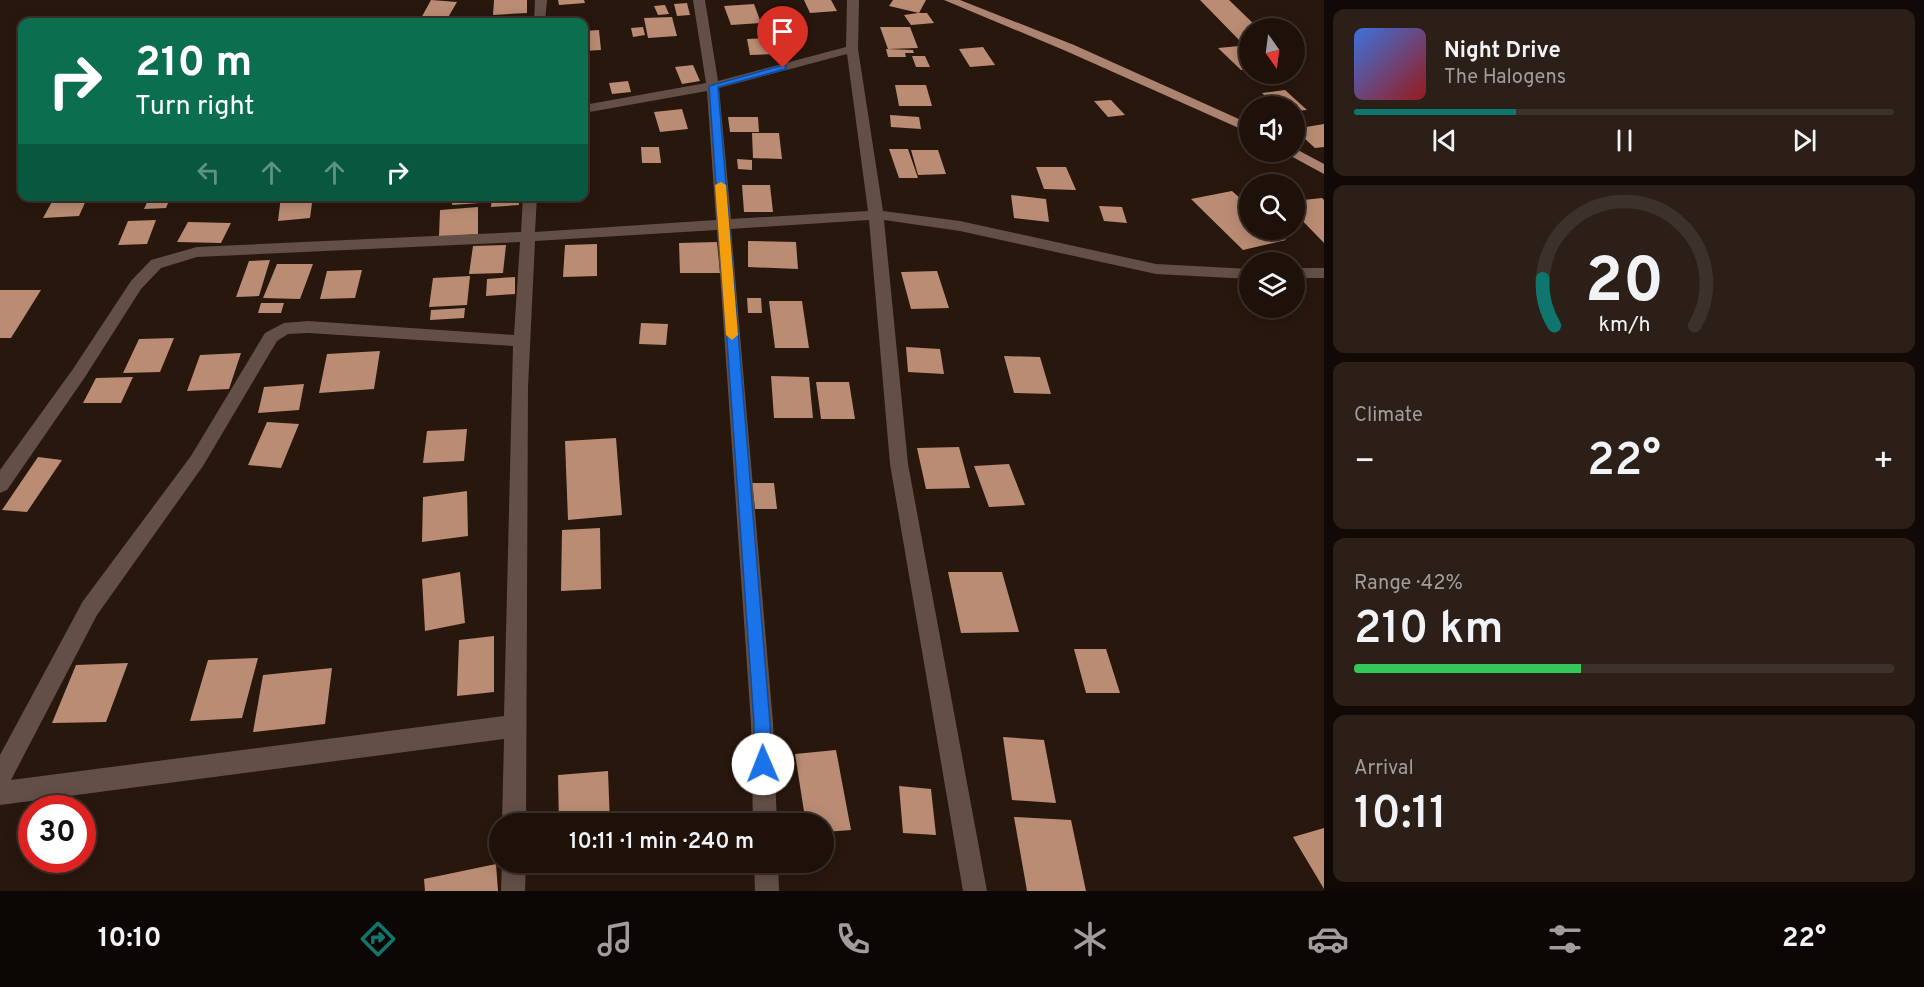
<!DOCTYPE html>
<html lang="en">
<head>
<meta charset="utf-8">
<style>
  body { margin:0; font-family:Overpass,sans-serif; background:#2b1f18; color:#f1f3f6; height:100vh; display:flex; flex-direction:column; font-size:22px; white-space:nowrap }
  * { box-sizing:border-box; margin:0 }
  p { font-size:20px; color:#a19d9c }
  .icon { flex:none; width:33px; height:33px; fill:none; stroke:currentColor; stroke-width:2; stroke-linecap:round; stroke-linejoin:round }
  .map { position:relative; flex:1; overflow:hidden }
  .panel { display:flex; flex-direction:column; gap:9px; padding:9px; background:#100906; width:600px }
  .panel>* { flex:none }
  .banner { position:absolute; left:18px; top:18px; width:570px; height:183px; border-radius:12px; box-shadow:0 3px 15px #0003,0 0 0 2px #3c312b; background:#0b6e4f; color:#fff; overflow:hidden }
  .needle { width:39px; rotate:166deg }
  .fabs { position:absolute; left:1239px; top:18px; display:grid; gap:12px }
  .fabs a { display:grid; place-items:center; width:66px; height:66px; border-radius:50%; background:#1e110a; box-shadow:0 3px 15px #0003,0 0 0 2px #3c312b; font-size:30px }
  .speed { position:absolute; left:18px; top:795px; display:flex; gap:12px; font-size:30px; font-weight:700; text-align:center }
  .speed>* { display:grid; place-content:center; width:78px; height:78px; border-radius:50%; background:#1e110a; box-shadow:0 3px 15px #0003,0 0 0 2px #3c312b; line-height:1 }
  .speed .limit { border:9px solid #d22; background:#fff; color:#111 }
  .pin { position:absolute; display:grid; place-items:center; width:51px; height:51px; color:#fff; margin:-62px -26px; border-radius:50% 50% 50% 0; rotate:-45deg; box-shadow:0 0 6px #0007 }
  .pin .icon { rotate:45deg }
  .me { position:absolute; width:66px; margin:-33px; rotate:359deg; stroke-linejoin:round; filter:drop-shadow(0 0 4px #0008) }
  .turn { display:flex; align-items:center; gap:21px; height:126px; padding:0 18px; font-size:27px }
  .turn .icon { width:78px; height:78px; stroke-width:2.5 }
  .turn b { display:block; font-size:42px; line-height:51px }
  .lanes { display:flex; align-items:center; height:57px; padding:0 18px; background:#0003; justify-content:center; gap:30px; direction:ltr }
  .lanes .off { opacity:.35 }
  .big { font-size:45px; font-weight:600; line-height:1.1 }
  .panel .tile { flex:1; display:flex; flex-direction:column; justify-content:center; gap:9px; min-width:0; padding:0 21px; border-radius:12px; background:#2b1f18 }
  .panel .dial { align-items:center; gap:0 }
  .dial svg { height:156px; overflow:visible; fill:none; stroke:#3c312b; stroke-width:7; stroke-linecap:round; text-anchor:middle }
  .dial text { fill:#f1f3f6; stroke:none }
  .song { display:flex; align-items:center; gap:18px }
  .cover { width:72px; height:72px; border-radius:9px; background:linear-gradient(135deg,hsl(220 70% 55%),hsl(0 70% 35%)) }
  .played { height:6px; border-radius:3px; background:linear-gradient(90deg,#0f766e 30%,#3c312b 30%) }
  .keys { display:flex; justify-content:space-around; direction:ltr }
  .heat { display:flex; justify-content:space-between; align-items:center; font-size:33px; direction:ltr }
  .charge { height:9px; border-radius:4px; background:linear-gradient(90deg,#34c759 42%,#3c312b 0) }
  .trip { position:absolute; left:489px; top:813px; width:345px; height:60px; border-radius:30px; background:#1e110a; box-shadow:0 3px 15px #0003,0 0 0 2px #3c312b; font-weight:600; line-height:60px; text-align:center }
  .tab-bar { display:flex; height:96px; justify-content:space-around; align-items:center; background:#0c0704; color:#a19d9c }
  .tab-bar .icon { width:42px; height:42px }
  .tab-bar .selected { color:#0f766e }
  .tab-bar b { font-size:27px; color:#f1f3f6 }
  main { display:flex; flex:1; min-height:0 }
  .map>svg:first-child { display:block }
  .building { fill:#ba8c73 }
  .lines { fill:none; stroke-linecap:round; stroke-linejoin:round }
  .minor { fill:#634f46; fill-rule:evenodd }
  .major { fill:#ab8370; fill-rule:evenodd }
  .route { fill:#1a73e8; stroke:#114b97; stroke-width:1.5 }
  .slow { fill:#f59e0b }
</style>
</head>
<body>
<main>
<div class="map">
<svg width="1324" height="891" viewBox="0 0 1324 891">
  <rect width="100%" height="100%" fill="#28170d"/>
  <path class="building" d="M431 0 457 2 446 21 420 20Z
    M494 0H527V13L493 15Z
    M558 0H584L585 3 559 5Z
    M804 0H831L837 11 810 13Z
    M893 0H926L919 13 889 6Z
    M1200 0H1229L1258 28H1250V42H1241Z
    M687 3 690 15 677 16 674 4Z
    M754 4 761 23 731 25 724 6Z
    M665 5 669 14 658 15 654 6Z
    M918 13H927L934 23 911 25 904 15Z
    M672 17 677 36 648 38 644 18Z
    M643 27 645 35 633 37 631 28Z
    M880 27H910L918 48 888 49Z
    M599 30 601 50 584 51V31Z
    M774 38 778 54 750 55 747 39Z
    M1250 45V69L1241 70 1218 48Z
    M983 47 995 65 970 67 959 49Z
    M886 49 913 50 914 53H905L906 57H888Z
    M584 53H589L590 67 584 68Z
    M912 56H925L930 67H916Z
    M693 65 700 81 682 84 675 67Z
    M628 81 631 92 612 94 609 83Z
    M895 85H926L932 106H899Z
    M1285 90 1307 110 1294 111V106H1276L1262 93Z
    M1111 100 1125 115 1108 117 1094 101Z
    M682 109 688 129 660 132 654 112Z
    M890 115 919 117 921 129 891 127Z
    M728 117H758L759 132H730Z
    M1324 124V147L1315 148 1294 129Z
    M752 133H779L782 159 753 158Z
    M641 147H659L661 163H642Z
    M889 149H908L918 178H899Z
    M911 150H938L946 174 918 175Z
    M737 159 752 160V170L738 169Z
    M1036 167H1066L1076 190 1044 189Z
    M742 185H770L773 212H744Z
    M1232 191 1250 207V230H1275L1286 240 1243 250 1191 199Z
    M1011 195 1046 199 1049 222 1014 218Z
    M55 196H88L79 216 43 218Z
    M150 196H171L166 208 144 209Z
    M281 196H313L310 218 278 221Z
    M377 196H404L403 200 376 201Z
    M453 196H481L480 203 452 205Z
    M492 196H519V205L491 207Z
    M1322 198 1324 200V243L1294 212V201Z
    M1099 206 1122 207 1127 223 1104 221Z
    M478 207V234L439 237 440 210Z
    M156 220 147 244 118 245 128 221Z
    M188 222 231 223 221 243 177 242Z
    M748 241 796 242 798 269 748 267Z
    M717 242 720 273H680L679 243Z
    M597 244V276L563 277 565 245Z
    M506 245 503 273 469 274 473 246Z
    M270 260 259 296 236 297 249 261Z
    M277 264H313L300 299 263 298Z
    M362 270 355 298 320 299 327 271Z
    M937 271 949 308 911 309 901 272Z
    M470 276 467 305 429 307 433 278Z
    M515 277V294L486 296 487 279Z
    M0 290H41L11 338H0Z
    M747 298H761L762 313H748Z
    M769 301H802L809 348H775Z
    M261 303H284L281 313H258Z
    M465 308 464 318 430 320 431 310Z
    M641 323 668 324 666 345 639 344Z
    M174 338 160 372 123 373 139 339Z
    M906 347 940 349 944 374 908 372Z
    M380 351 374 389 319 393 327 354Z
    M241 353 229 389 187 391 200 355Z
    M1004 356 1040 357 1051 394 1014 393Z
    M771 376 809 377 813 418H774Z
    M133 377 121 403H83L96 378Z
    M816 382H849L855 419H821Z
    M304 384 299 410 258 413 264 387Z
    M267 422 299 424 281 468 248 465Z
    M467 429 464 461 423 463 427 431Z
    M616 438 622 515 568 520 565 441Z
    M959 447 970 488 926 489 917 448Z
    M38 457 62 460 27 512 2 510Z
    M1009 464 1025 505 989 507 974 466Z
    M752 483H774L777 509H755Z
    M467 491 468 536 422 542 423 497Z
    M600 528 601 589 561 591 562 530Z
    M460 572 465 623 425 631 422 579Z
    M948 572H1002L1019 632 961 633Z
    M494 636V692L457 696 459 640Z
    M1074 649H1106L1120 693H1086Z
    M258 658 242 718 190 721 208 660Z
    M128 663 106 722 52 723 76 665Z
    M332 668 325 724 253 732 263 675Z
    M1003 737 1044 740 1056 803 1012 800Z
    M836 750 851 830 824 832V824H806L795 754Z
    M608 771 610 824H559L558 775Z
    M899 786 931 789 936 835 903 833Z
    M1014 817 1071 820 1086 891H1027Z
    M1324 828V889L1293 837Z
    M496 864 498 891H425L424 879Z"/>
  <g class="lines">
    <path class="minor" d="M535 0H547L545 22H534Z
      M693 0H705L718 81 846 47 847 0H859L858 49 883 211 960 221 1156 264 1250 269V279L1156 274 960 231 884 220 908 464 987 891H963L890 464 869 220 731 229 773 723 777 824H753L751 723 717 230 535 241 528 388 526 824H502L504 739 0 805V755L83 601 191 456 265 333 284 323 308 321 514 335 520 242 197 257 161 268 141 289 85 377 7 490 0 493V470L73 369 131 281 151 260 197 247 521 232 523 196H537L535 232 716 220 707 91 584 113V105L706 83ZM847 54 868 211 731 219 719 88ZM308 333 513 346 504 716 11 780 97 615 203 466 277 341 288 334Z
      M1294 268H1324V278H1294Z
      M502 862H526L525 891H501Z
      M754 862H778L779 891H755Z"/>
    <path class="major" d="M944 0H960L1074 45 1250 124V133L1066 51Z
      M1294 148 1324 164V174L1289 155 1288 152H1294Z"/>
  </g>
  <path class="route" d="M783 65 786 66V69L718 87 770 723 772 764 769 770 763 772 757 770 754 764V723L709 86Z"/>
  <path class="slow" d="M721 182 726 185 738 335 732 340 726 335 715 185Z"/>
</svg>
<div class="fabs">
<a><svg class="needle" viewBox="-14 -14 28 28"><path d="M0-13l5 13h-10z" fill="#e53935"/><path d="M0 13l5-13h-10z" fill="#a19d9c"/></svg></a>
<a><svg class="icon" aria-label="sound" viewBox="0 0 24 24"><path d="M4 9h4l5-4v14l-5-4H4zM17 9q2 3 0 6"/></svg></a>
<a><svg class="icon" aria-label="search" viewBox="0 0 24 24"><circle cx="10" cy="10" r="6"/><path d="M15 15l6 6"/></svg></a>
<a><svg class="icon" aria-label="layers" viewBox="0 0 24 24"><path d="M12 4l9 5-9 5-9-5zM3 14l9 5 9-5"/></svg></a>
</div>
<div class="speed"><div class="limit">30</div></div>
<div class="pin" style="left:783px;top:68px;background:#d93025"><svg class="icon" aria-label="arrive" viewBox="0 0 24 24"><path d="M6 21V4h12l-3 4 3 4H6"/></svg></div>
<svg class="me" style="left:763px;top:764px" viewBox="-20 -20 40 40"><circle r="19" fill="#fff"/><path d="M0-13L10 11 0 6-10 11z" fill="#1a73e8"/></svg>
<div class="trip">10:11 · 1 min · 240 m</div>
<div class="banner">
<div class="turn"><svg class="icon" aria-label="right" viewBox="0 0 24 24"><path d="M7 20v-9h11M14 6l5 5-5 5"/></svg><div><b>210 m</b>Turn right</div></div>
<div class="lanes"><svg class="icon off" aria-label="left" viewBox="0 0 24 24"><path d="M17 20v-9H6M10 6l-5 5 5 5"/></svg><svg class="icon off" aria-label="ahead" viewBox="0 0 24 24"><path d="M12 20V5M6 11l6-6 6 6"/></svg><svg class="icon off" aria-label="ahead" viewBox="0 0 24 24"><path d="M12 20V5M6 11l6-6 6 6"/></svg><svg class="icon" aria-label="right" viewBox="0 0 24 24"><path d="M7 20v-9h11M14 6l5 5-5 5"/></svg></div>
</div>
</div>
<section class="panel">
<div class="tile">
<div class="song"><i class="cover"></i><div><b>Night Drive</b><p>The Halogens</p></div></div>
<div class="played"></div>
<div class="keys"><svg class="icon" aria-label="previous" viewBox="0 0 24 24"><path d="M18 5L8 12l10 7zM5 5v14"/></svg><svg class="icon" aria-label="pause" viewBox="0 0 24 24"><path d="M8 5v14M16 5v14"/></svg><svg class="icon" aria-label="next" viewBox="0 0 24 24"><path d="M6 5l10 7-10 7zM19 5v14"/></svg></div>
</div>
<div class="tile dial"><svg viewBox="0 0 100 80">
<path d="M14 69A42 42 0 1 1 86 69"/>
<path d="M14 69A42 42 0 0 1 8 45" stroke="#0f766e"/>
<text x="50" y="56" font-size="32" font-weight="700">20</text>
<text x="50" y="72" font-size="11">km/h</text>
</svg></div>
<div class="tile"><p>Climate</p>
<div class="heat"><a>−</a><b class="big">22°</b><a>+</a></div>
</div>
<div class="tile"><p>Range · 42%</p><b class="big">210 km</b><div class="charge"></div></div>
<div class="tile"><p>Arrival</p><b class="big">10:11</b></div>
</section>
</main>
<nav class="tab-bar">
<b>10:10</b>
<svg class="icon selected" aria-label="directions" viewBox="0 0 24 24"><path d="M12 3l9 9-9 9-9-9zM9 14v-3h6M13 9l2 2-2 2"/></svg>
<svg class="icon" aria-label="music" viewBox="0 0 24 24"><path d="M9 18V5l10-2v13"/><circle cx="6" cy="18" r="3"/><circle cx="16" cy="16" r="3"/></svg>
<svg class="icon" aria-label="phone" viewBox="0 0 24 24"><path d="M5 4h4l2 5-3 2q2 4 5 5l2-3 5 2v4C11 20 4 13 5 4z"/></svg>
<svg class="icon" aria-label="climate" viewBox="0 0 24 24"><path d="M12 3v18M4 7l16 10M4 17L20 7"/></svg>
<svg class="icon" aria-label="car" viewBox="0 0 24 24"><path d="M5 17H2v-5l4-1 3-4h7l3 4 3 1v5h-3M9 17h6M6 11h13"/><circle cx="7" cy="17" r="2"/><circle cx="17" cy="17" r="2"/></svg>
<svg class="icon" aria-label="filters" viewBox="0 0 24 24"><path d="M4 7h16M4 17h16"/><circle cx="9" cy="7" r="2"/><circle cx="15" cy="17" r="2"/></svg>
<b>22°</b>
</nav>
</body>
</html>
